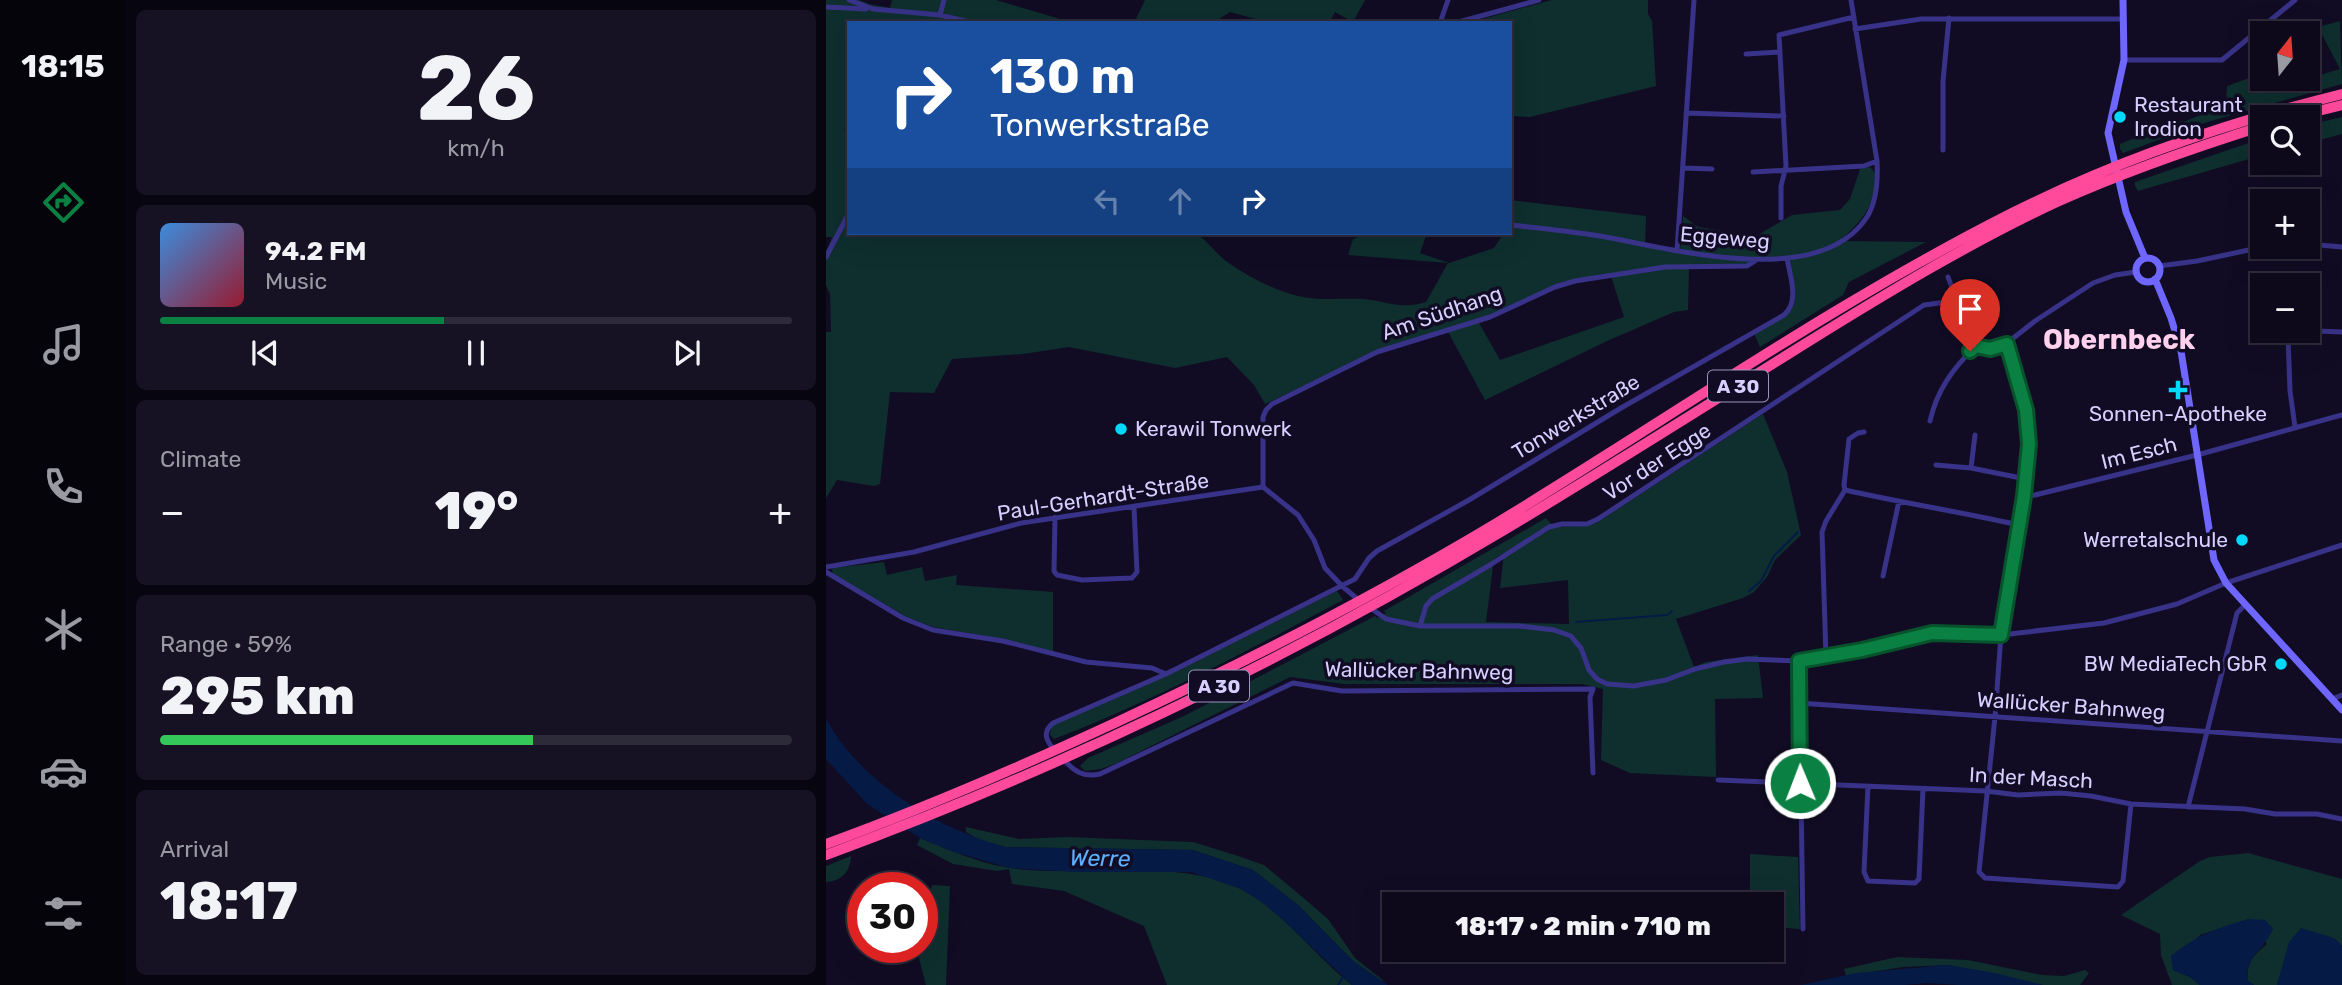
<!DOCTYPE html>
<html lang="en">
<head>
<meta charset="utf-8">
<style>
  body { margin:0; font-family:Rubik,sans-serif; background:#161224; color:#f1f3f6; height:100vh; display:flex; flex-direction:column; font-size:26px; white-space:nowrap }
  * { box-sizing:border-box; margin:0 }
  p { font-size:23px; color:#9a9aa3 }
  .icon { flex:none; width:38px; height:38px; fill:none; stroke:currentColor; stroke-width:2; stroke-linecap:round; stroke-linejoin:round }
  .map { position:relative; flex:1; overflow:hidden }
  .side { display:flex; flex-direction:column; gap:10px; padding:10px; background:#07050f; width:700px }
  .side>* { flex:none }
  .top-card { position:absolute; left:21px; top:21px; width:665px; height:214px; border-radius:0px; box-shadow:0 7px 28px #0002,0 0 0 2px #2d2a3a; background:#1a4fa0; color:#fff; overflow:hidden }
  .needle { width:46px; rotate:17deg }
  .tools { position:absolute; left:1424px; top:21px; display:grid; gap:14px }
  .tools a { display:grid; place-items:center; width:70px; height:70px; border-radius:0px; background:#0d091b; box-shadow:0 7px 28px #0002,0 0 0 2px #2d2a3a; font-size:35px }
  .speed { position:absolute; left:21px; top:872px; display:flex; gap:14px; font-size:35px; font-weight:700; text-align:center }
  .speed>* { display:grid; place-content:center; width:91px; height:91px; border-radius:50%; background:#0d091b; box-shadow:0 7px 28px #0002,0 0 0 2px #2d2a3a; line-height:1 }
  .speed .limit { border:10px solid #d22; background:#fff; color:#111 }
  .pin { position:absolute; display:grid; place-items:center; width:60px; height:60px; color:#fff; margin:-72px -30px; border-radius:50% 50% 50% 0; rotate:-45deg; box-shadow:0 0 7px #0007 }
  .pin .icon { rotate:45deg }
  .me { position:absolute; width:77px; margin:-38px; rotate:359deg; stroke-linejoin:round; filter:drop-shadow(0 0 5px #0008) }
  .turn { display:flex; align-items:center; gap:24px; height:147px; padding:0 28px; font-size:32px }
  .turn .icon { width:91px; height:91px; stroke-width:2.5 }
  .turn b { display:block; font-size:49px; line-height:60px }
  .lanes { display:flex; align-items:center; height:66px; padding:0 28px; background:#0003; justify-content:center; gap:35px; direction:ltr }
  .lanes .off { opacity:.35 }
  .big { font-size:52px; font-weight:800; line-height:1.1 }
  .side .card { flex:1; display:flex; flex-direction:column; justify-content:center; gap:10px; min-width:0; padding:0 24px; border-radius:10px; background:#161224 }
  .side .dial { align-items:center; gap:0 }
  .dial b { font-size:91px; line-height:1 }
  .song { display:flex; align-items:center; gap:21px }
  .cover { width:84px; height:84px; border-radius:10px; background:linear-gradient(135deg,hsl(210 70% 55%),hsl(350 70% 35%)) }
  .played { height:7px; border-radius:4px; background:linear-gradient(90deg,#0b8043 45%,#2d2a3a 45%) }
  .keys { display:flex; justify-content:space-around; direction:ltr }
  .heat { display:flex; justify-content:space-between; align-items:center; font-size:38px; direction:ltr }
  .charge { height:10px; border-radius:5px; background:linear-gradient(90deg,#34c759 59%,#2d2a3a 0) }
  .trip { position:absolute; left:556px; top:892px; width:402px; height:70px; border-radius:0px; background:#0d091b; box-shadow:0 7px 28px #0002,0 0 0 2px #2d2a3a; font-weight:800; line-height:70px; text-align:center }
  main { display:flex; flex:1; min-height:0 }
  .menu { display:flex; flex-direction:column; width:126px; justify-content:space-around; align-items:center; background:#05040b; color:#9a9aa3 }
  .menu .icon { width:49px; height:49px }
  .menu .selected { color:#0b8043 }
  .menu b { font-size:32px; color:#f1f3f6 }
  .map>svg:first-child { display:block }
  .green { fill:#0e2f2e; fill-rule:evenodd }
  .water { fill:#051a44 }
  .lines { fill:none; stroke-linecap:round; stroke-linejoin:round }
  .stream { stroke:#051a44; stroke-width:2 }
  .street { stroke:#383288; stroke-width:5 }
  .secondary { stroke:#6e66ff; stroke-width:7 }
  .highway { stroke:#ff4a9b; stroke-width:10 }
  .route-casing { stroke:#07532c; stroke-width:18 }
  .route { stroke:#0b8043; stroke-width:12 }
  .poi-dot { fill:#00d9fa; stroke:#110c24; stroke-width:2.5 }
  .labels { text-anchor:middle; stroke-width:7; stroke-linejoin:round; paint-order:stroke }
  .shield { fill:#110c24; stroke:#9b94bd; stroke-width:2 }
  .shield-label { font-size:19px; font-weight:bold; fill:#d6cfff }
  .poi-label { font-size:21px; fill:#d6cfff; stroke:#110c24; text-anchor:start }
  .street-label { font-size:21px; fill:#d6cfff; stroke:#110c24 }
  .water-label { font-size:23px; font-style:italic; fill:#5dafff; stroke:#110c24 }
  .district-label { font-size:28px; font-weight:bold; fill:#ffd1ed; stroke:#110c24 }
</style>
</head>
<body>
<main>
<nav class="menu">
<b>18:15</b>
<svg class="icon selected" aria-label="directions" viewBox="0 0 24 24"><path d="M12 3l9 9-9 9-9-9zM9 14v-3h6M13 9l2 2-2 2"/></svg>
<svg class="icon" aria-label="music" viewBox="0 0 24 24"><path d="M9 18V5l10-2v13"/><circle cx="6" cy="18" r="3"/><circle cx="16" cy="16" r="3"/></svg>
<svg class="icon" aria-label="phone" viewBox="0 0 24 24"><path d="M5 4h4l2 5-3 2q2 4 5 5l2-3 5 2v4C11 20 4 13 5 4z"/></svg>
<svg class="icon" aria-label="climate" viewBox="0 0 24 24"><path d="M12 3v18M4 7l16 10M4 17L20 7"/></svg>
<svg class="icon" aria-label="car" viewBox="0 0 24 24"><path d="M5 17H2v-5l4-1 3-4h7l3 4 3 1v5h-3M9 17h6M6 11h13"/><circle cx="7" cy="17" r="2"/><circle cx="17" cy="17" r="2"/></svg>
<svg class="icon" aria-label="filters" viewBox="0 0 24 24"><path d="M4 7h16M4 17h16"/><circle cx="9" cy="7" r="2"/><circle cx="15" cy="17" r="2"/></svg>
</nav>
<section class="side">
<div class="card dial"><b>26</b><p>km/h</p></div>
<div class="card">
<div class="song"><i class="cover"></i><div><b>94.2 FM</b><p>Music</p></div></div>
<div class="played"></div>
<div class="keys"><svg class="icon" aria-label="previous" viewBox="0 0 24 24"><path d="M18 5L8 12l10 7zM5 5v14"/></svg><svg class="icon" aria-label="pause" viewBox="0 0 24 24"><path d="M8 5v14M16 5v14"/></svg><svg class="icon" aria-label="next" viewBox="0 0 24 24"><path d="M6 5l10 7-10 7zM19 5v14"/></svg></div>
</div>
<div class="card"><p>Climate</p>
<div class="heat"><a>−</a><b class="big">19°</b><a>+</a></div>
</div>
<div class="card"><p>Range · 59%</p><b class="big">295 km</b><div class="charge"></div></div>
<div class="card"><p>Arrival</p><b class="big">18:17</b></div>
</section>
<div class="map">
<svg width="1516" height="985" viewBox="0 0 1516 985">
  <rect width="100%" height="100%" fill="#110c24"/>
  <path class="green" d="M0 0H33L43 4 64 8 66 0H170L248 23H23V123L18 129 23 130V233H368C381 239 389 253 400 261 421 276 447 290 472 296 492 301 516 298 537 299 561 301 574 310 600 302L622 263 522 255 527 239 541 233H601L594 253 623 263 668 248 678 233H684V200L820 216 819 246 854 252 857 216 872 227 930 236 966 215 1014 210 1024 199 1034 169 1044 167 1049 173C1050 207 1037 219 1014 241L1100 242 1023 282 1017 295 934 347 928 333C978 305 973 312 960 258L929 260 921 265 863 267 862 310 848 312 781 341 659 400 621 330 551 351 439 404 428 385 401 357 349 368 243 347 197 354 126 359 108 393 64 392 54 484 48 486 11 480 0 498V332H5L4 294 0 285V253L6 237H0ZM785 276 798 317 674 360 652 321 749 280Z
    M319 0H539L527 22 509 12 503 23H444L404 12 387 23H308Z
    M726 0H822V14L826 21 830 86 704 117 684 116V23H642Z
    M1514 21 1516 84 1378 123 1297 153 1294 149V144L1347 122 1360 121 1400 104 1401 86 1437 73V79H1462L1464 84 1514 69 1492 27Z
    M1516 117V134L1482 143V125Z
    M1437 138V155L1312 191 1309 186V182Z
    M937 414 961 472 975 535 949 560 941 577 928 592 917 598 850 619 868 667 880 662 932 655 937 698 889 699 890 777 804 773 775 760 777 689 756 684H519L464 677 291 763 275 769 259 771 254 766 262 758 358 716 549 616 551 618 560 613 558 611 720 518 728 527 760 526 772 522ZM678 553 674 588 742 580 743 624 660 622 668 559Z
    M58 562 61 575 96 567 99 581 131 575 130 585 227 592V652L177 639 107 627 81 617 7 574 6 570 7 568Z
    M511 591 517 600C423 650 328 701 228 739L224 735 225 728 229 724 327 682Z
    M140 827 193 839 241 837 367 842 412 856 438 865 474 895 502 919 529 958 558 981H555L527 961 472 905 427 870 367 850 179 847 153 840 140 832Z
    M94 838C121 849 155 864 185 868 255 878 355 857 417 890 459 913 489 956 526 985H341L318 926 238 891 186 884 183 869 171 871 127 864 91 845Z
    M1422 853 1516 879V946L1508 938 1455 973 1451 985H1428L1422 981C1420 962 1427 956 1441 944L1423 919 1374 935 1347 970 1364 977 1374 985H1346L1335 955 1334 934 1295 915 1374 861 1384 857Z
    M924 854 972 857 974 929 947 927V905H924Z
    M25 856C24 872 16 881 0 882V866Z
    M106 885 124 886 120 985H100L90 947H96V920Z
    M1071 957 1142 960 1216 975 1238 976 1259 970 1263 973 1254 985H1217L1122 965 1077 967 1020 976 1018 969Z"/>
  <path class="water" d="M0 719C6 728 11 738 18 746 57 795 120 831 180 847L367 850 427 870 472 905 527 961 562 985H526L457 920 437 903 415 889 365 872H250L183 868 125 851 94 838 41 804 0 759Z
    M1423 919 1439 920 1447 929C1437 952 1419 955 1422 981L1428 985H1374L1364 977 1347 970 1345 956C1368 936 1394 927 1423 919Z
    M1475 928 1508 938 1516 946V985H1451L1463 942Z
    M1122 965 1169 973 1217 985H1133L1101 983 1078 985H975L1030 973Z"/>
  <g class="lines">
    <path class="stream" d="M923 591 935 581 948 556 972 532
      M750 622 841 615 846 611
      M512 985 517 977"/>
    <path class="street" d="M23 0 47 9 114 15 147 23
      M0 7 40 9
      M114 15 118 0
      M614 23 622 0
      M629 23 713 0
      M1029 29 1095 19H1297
      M920 54 954 52
      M1298 60H1396L1469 0
      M860 113 958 116
      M1117 150V81L1123 18
      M857 168 886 169
      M927 172 1038 166 1051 161
      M955 218V186L960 166 953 35 1028 17
      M684 225C714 228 744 231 774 236 844 248 993 291 1041 217 1051 201 1052 180 1051 161L1025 0
      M1482 244 1516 247
      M851 251 868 0
      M0 257 23 213
      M1333 266 1371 261 1437 247
      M1122 277 1145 339 1150 346 1157 348H1170L1181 343 1209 321 1267 283 1289 275 1310 272
      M1181 343 1200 410 1203 456 1175 635 1169 717 1153 872 1159 878 1292 887 1297 881 1305 804
      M1104 421C1111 390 1127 368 1150 346
      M1469 427 1464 391 1462 337 1465 333 1490 331 1516 332
      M1110 465 1145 468 1200 479
      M1145 468 1149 435
      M437 487 472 515 488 540 499 568 516 586 535 602
      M437 487V417L440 410 446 404 551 352 664 317 729 287 749 281 839 267 921 266 929 261
      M1019 490C1077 503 1135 512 1193 525
      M1198 496 1209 495 1371 455 1516 415
      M229 517 228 571 231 575 256 580 306 578 311 572 308 508
      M0 567 88 552 195 523 437 487
      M0 572 77 618 107 630 177 641 260 662 326 668 340 674
      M1057 576 1073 501
      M543 607 560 619 594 626H693L728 630 745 636 749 641 755 648 763 670 771 679 781 684 808 686 840 680 869 669 898 662 921 659 973 661 1000 657 1106 633 1175 635 1278 623 1351 604 1400 583 1516 545
      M594 626 600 606 606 599 664 565 723 527 736 524H761L772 519 1098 305 1129 301
      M1000 657 996 532 1000 521 1019 490 1018 485 1023 439 1032 433 1038 432
      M973 661 977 929
      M767 689 764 697 767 773
      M1506 699 1516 695
      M973 703 1516 741
      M230 752C221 742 215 733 227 723L340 674 529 579 543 558 551 551 643 500 795 408 958 315C974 301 964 277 961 258
      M237 759C248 771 257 778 274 774L467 683 516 691 767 689
      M892 780 1160 791 1192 795 1235 793 1265 796 1305 804 1419 809 1449 814H1491L1516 819
      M1042 786 1038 872 1042 881 1089 883 1093 879 1097 789
      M1362 807 1411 613 1419 605"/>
    <path class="secondary" d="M1297 0 1298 60 1282 133 1300 212 1319 258
      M1310 270a12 12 0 1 1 24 0a12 12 0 1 1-24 0Z
      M1329 279 1345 318 1355 351 1388 560 1400 583 1516 710"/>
    <path class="highway" d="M1468 117 1516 105
      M0 844C99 808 196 766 291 722 420 662 547 597 669 524 841 420 1007 303 1188 212 1292 160 1403 122 1516 94
      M0 855C236 768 464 658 680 529 780 469 878 407 977 345 1059 294 1143 243 1231 202 1298 172 1367 148 1437 126"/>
  </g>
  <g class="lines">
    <g class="route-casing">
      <path id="route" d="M974 783 973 661 1036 650 1106 633 1175 635 1198 496 1203 444 1200 410 1181 344 1164 349 1150 346 1144 351"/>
    </g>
    <use href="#route" class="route"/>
  </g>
  <g class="poi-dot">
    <circle cx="1294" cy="117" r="7"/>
    <path d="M1348.5 379.5h7v7h7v7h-7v7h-7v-7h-7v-7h7z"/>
    <circle cx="295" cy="429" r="7"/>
    <circle cx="1416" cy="540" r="7"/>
    <circle cx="1455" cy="664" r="7"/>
  </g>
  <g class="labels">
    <g class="shield">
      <rect x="882" y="370.5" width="60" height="31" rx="5"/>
      <rect x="363" y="670.5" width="60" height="31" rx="5"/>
    </g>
    <g class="shield-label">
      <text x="912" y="393">A 30</text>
      <text x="393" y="693">A 30</text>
    </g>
    <g class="poi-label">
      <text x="1308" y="112">Restaurant<tspan x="1308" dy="24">Irodion</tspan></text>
      <text x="1352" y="421" text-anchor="middle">Sonnen-Apotheke</text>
      <text x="309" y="436">Kerawil Tonwerk</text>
      <text x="1402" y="547" text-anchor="end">Werretalschule</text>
      <text x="1441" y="671" text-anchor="end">BW MediaTech GbR</text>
    </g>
    <g class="street-label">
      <text transform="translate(899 238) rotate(5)" y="7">Eggeweg</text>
      <text transform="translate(616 313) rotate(-19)" y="7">Am Südhang</text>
      <text transform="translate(750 417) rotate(-31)" y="7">Tonwerkstraße</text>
      <text transform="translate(1313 453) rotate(-14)" y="7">Im Esch</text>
      <text transform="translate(831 462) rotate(-33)" y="7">Vor der Egge</text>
      <text transform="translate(277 497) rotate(-9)" y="7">Paul-Gerhardt-Straße</text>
      <text transform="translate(593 671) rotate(1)" y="7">Wallücker Bahnweg</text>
      <text transform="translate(1245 706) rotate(4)" y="7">Wallücker Bahnweg</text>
      <text transform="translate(1205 778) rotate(3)" y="7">In der Masch</text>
    </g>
    <g class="water-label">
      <text transform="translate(274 858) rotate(1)" y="8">Werre</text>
    </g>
    <g class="district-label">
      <text x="1293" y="349">Obernbeck</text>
    </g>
  </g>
</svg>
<div class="tools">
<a><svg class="needle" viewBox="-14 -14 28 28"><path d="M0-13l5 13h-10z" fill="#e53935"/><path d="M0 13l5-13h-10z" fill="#9a9aa3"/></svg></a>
<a><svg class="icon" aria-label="search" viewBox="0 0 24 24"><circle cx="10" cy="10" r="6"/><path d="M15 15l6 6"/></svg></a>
<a>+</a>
<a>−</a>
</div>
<div class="speed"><div class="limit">30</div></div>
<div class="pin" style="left:1144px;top:351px;background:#d93025"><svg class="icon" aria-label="arrive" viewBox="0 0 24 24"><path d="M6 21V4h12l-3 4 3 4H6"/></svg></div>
<svg class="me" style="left:974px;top:783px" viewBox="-20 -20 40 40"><circle r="17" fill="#0b8043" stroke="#fff" stroke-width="3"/><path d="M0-11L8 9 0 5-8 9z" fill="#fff"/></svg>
<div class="trip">18:17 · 2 min · 710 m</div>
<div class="top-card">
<div class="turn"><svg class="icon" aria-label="right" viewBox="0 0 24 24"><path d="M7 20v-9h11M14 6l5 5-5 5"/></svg><div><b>130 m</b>Tonwerkstraße</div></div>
<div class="lanes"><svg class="icon off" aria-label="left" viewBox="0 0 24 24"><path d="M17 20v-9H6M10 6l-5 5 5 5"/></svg><svg class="icon off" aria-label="ahead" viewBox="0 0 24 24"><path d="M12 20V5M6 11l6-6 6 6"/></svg><svg class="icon" aria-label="right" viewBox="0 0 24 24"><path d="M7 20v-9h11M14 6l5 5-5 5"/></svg></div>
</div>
</div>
</main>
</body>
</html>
